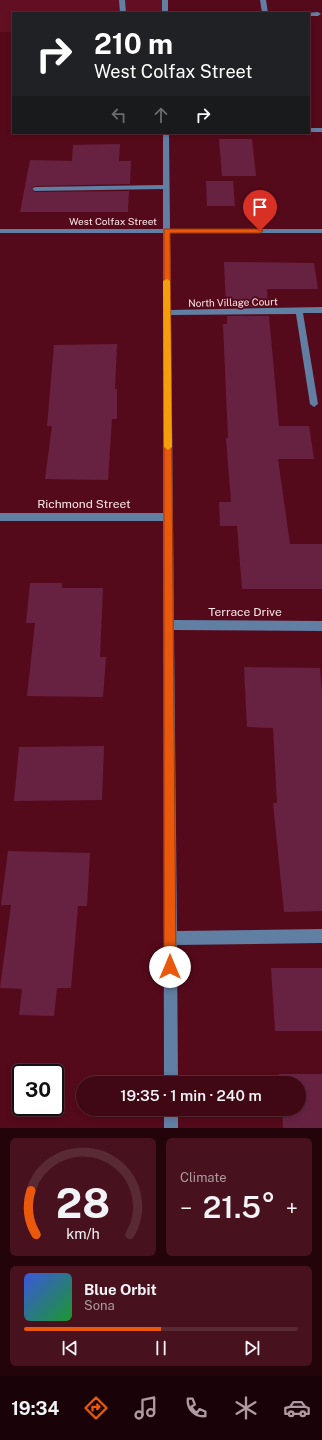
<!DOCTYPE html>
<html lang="en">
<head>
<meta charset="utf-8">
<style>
  body { margin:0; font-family:"Public Sans",sans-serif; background:#47111d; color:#f1f3f6; height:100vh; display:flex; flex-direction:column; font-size:15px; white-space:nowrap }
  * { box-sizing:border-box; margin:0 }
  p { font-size:13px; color:#ae9aa0 }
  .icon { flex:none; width:22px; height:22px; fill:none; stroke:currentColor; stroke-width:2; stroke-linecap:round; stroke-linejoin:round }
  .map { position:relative; height:1128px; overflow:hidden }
  .panel { display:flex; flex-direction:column; gap:10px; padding:10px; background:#23040b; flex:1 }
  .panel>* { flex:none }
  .top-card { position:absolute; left:12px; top:12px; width:298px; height:122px; border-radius:0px; box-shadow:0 2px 6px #0003,0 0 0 1px #592934; background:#202124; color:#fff; overflow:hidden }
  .speed { position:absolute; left:12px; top:1064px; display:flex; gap:8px; font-size:20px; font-weight:700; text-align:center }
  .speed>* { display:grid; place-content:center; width:52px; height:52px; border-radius:50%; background:#400814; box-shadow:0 2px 6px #0003,0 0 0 1px #592934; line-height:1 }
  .speed .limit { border:2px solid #111; border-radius:6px; background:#fff; color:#111 }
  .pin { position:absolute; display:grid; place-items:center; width:34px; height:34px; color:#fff; margin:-41px -17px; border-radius:50% 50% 50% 0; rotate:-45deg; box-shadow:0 0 4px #0007 }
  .pin .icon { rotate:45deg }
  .me { position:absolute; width:44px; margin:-22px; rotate:0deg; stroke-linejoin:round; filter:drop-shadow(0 0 3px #0008) }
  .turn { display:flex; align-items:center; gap:14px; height:84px; padding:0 16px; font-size:18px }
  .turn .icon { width:52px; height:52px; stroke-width:2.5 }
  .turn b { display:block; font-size:28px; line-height:34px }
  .lanes { display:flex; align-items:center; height:38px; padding:0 16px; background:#0003; justify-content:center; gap:20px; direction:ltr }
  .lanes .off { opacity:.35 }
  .big { font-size:30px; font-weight:600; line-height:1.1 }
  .panel .widget { flex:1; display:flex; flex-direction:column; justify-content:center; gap:6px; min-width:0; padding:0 14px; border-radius:6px; background:#47111d }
  .panel .dial { align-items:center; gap:0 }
  .dial svg { height:104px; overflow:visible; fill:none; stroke:#592934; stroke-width:7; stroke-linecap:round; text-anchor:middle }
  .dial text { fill:#f1f3f6; stroke:none }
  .song { display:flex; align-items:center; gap:12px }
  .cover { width:48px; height:48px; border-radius:6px; background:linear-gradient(135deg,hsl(230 70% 55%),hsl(130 70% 35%)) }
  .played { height:4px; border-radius:2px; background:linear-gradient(90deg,#ea580c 50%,#592934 50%) }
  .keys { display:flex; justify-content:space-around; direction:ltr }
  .heat { display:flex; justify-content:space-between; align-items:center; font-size:22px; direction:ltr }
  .panel .tiles { flex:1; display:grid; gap:10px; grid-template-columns:1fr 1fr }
  .widget:last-child { grid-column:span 2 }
  .trip { position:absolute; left:76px; top:1076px; width:230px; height:40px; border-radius:20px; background:#400814; box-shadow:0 2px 6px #0003,0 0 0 1px #592934; font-weight:600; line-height:40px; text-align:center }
  .tab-bar { display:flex; height:64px; justify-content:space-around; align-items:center; background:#1a0308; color:#ae9aa0 }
  .tab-bar .icon { width:28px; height:28px }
  .tab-bar .on { color:#ea580c }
  .tab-bar b { font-size:18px; color:#f1f3f6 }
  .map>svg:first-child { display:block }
  .built { fill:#630f23 }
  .building { fill:#672242 }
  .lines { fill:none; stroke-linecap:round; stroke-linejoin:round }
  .minor { fill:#617ea3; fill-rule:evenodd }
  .route { fill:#ea580c; stroke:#983908 }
  .slow { fill:#f59e0b }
  .labels { text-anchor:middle; stroke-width:4; stroke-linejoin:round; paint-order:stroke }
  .far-street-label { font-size:10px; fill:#fce8e9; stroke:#550a1b }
  .street-label { font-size:12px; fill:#fce8e9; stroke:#550a1b }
</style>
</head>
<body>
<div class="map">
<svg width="322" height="1128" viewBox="0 0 322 1128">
  <rect width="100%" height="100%" fill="#550a1b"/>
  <path class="built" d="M0 0H165V13H13V32H0Z"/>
  <path class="building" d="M219 139H252L256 176H222Z
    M120 144 119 161H131L130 184 35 186 31 189 35 192 129 191 128 212H20L30 160 72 161 73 145Z
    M206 181H233L235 206H207Z
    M224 262 314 263 318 289H267L268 307H226Z
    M227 316H269L279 426H309L314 459H278L290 544H322V589H242L237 526H220L219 502H231L226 438H228L223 324H227Z
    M117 344 115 389H117V419H112L108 480 45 479 52 426H47L54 345Z
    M30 583H62V588H103L100 657H106L103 697 27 696 35 623H26Z
    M244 667 320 668 322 691V911L284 912 273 803H277L273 728 247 727Z
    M104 746 102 800 14 801 19 747Z
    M8 851 90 853 87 906H78L71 988H57L54 1016 19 1015 22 989 0 988 11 905H1Z
    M271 968H322V1031H275Z
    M279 1074H322V1128H283L282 1109H299V1083H280Z"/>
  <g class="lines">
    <path class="minor" d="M119 0H125L126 13H120Z
      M162 0H168V13H162Z
      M260 0H266L268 13H262Z
      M307 13 318 12 321 14 318 16H309V13Z
      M309 128H322V132H309Z
      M163 133H169L170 229H322V233H170L171 310 322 307V313H303L318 404 314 407 310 404 296 314 171 315 174 620 322 621V631L174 630 177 931 322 929V943L177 945 178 1083H164L163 521H0V513H163V233H0V229H163V189L35 191 32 189 35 187 163 185Z
      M164 1109H178V1128H164Z"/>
  </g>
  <path class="route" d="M164 229H260L263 231 260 233H170L176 967 174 972 170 973 166 972 164 967Z"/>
  <path class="slow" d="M167 279 170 281 172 447 168 450 164 447 163 281Z"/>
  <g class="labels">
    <g class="far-street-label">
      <text x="113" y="225">West Colfax Street</text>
      <text transform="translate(233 302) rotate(-1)" y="4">North Village Court</text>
    </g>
    <g class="street-label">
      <text x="84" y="508">Richmond Street</text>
      <text x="245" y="616">Terrace Drive</text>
    </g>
  </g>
</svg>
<div class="speed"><div class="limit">30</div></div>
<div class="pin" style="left:260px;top:231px;background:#d93025"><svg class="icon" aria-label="arrive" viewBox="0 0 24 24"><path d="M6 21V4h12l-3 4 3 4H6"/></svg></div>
<svg class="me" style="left:170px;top:967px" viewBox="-20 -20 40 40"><circle r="19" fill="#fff"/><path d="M0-13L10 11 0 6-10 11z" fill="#ea580c"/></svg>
<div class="trip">19:35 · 1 min · 240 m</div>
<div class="top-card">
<div class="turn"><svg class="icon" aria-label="right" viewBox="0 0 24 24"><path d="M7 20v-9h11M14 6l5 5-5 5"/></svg><div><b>210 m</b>West Colfax Street</div></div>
<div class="lanes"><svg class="icon off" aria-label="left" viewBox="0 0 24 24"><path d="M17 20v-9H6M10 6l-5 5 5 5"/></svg><svg class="icon off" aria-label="ahead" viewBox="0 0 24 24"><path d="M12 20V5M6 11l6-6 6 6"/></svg><svg class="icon" aria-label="right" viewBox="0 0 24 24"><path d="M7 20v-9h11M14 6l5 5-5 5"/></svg></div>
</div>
</div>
<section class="panel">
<div class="tiles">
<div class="widget dial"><svg viewBox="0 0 100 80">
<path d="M14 69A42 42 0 1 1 86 69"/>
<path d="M14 69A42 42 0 0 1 10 35" stroke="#ea580c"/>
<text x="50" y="56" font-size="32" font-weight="700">28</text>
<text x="50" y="72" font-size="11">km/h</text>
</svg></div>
<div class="widget"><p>Climate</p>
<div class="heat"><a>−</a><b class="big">21.5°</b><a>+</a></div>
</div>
<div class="widget">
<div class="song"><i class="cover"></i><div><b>Blue Orbit</b><p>Sona</p></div></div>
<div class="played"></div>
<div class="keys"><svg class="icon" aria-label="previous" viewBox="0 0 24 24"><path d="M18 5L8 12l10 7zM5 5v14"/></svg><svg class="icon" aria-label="pause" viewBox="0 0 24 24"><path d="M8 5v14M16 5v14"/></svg><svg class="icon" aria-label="next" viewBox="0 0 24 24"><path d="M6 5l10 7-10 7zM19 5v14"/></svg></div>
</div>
</div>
</section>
<nav class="tab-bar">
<b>19:34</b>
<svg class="icon on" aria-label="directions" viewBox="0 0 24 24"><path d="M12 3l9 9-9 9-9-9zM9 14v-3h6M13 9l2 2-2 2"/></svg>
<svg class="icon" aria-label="music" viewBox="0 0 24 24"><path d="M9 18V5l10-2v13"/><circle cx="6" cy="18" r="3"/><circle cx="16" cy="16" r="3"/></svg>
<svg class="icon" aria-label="phone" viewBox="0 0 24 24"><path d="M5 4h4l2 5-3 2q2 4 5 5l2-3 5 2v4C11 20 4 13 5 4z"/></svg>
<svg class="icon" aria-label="climate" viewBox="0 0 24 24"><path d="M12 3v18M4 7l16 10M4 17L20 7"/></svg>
<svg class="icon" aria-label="car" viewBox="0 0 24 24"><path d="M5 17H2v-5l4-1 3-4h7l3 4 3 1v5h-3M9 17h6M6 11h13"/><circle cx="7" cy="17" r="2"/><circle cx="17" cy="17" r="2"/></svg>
</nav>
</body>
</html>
